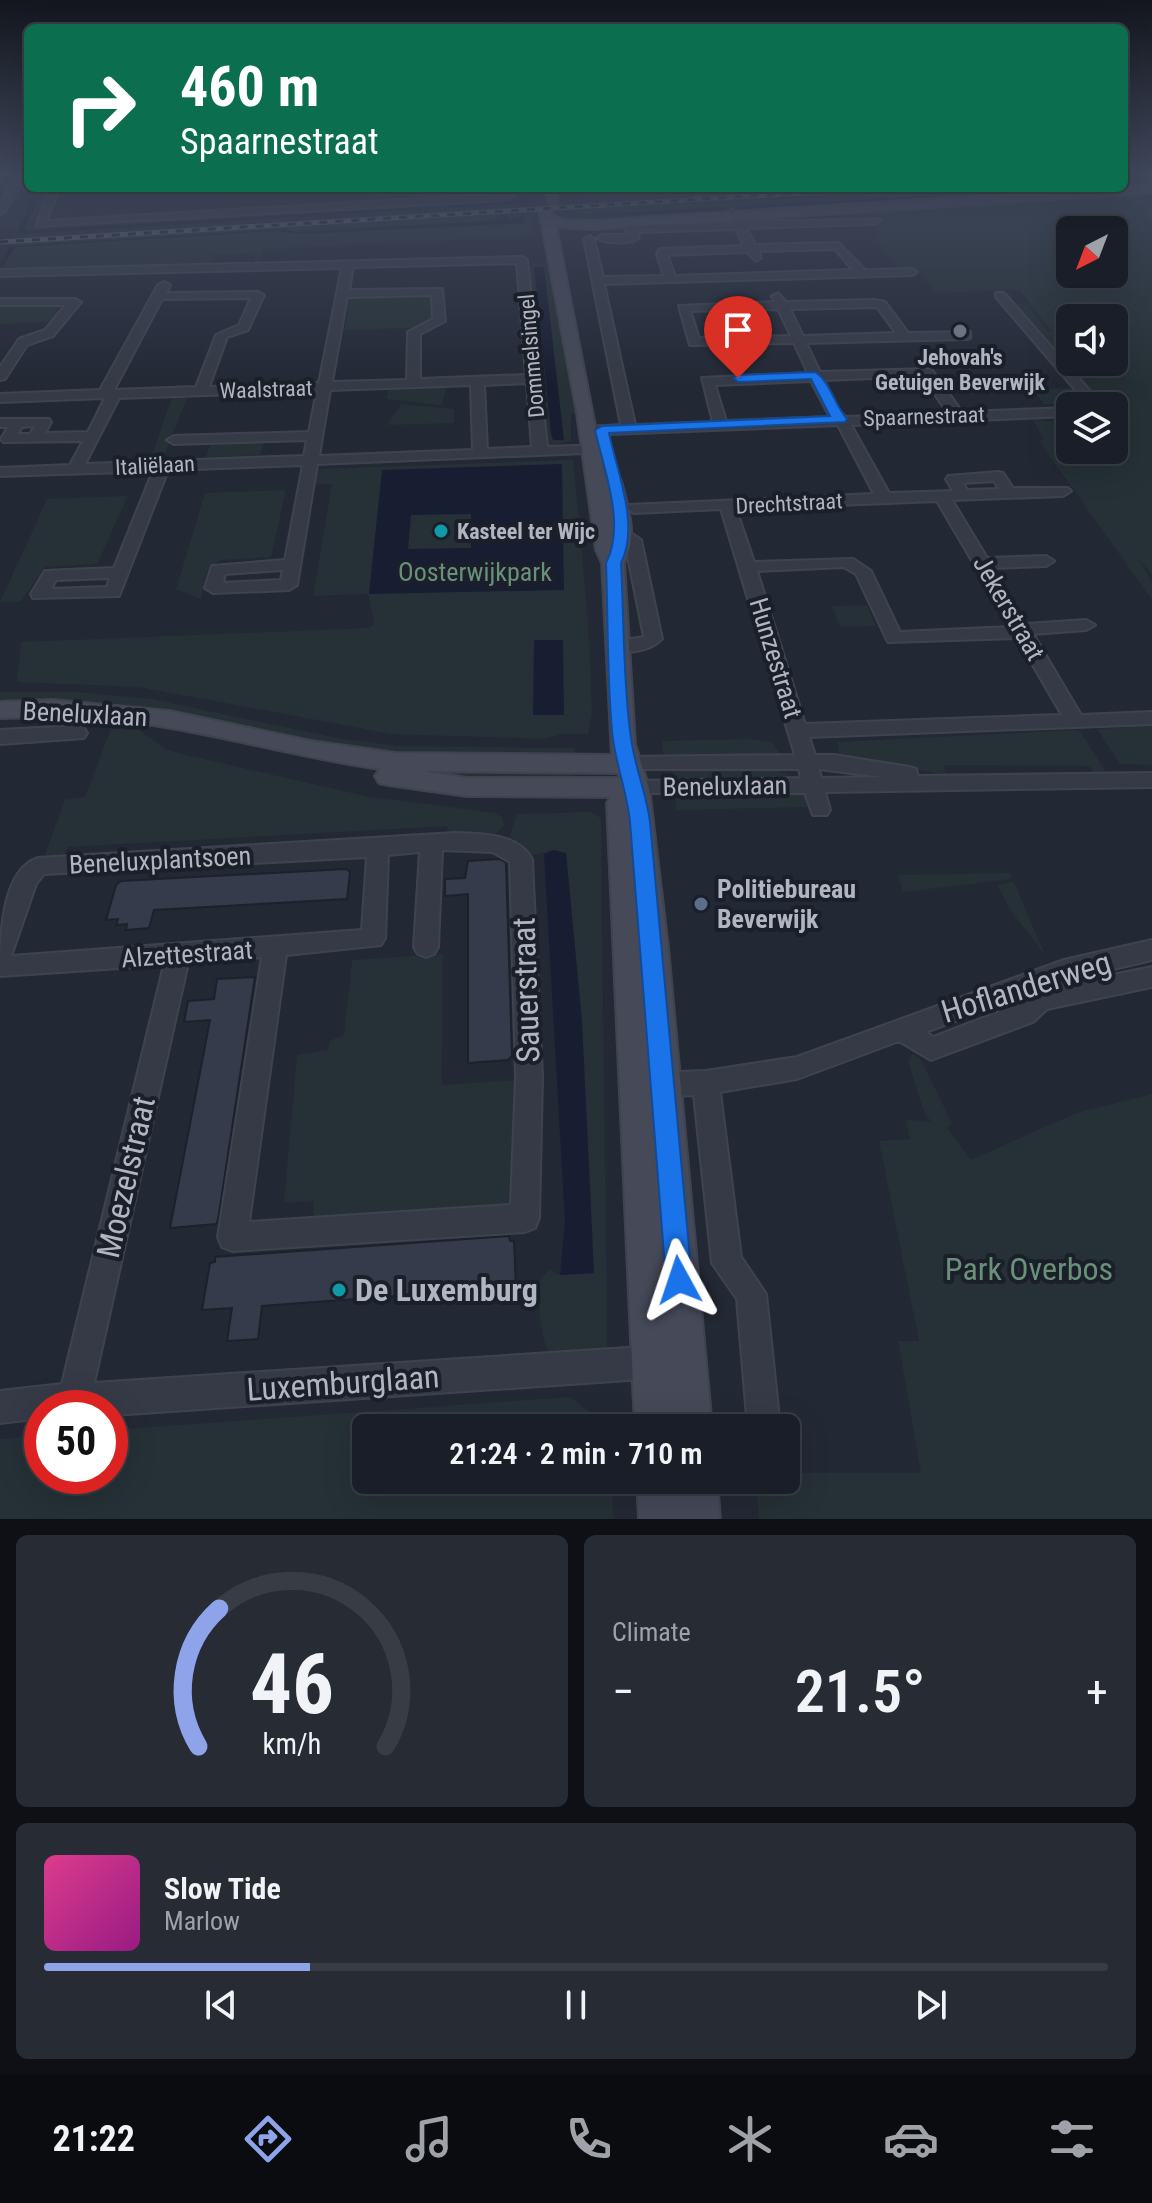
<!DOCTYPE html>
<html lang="en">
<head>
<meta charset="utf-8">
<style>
  body { margin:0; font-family:"Roboto Condensed",sans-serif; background:#272b34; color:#f1f3f6; height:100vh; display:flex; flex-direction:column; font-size:30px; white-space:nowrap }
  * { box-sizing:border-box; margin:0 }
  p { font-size:26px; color:#9fa2a8 }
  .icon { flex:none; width:44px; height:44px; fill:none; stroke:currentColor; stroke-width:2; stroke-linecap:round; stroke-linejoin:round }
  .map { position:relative; height:1519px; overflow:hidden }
  .panel { display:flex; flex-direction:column; gap:16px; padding:16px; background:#0e1016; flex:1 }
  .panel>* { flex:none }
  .top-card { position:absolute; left:24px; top:24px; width:1104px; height:168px; border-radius:12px; box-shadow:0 8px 32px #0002,0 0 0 2px #383c45; background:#0b6e4f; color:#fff; overflow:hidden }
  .needle { width:52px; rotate:222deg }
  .buttons { position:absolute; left:1056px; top:216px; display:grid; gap:16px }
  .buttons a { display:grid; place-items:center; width:72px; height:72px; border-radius:12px; background:#1a1e28; box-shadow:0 8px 32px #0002,0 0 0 2px #383c45; font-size:40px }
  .speed { position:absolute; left:24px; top:1390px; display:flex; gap:16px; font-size:40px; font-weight:700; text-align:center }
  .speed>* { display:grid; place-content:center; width:104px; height:104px; border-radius:50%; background:#1a1e28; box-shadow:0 8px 32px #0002,0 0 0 2px #383c45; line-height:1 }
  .speed .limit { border:12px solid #d22; background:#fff; color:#111 }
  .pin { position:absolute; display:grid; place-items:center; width:68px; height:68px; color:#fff; margin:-82px -34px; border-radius:50% 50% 50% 0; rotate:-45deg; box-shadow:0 0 8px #0007 }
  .pin .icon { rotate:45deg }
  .me { position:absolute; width:88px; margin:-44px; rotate:355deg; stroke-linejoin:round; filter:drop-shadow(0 0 6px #0008) }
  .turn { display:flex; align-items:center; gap:28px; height:168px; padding:0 24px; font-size:36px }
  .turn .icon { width:104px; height:104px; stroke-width:2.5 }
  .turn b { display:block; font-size:56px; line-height:68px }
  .big { font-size:60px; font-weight:600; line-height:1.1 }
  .panel .tile { flex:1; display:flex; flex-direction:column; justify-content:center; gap:12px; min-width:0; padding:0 28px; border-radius:12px; background:#272b34 }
  .panel .dial { align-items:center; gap:0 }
  .dial svg { height:208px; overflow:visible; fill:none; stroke:#383c45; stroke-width:7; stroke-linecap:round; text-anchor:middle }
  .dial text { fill:#f1f3f6; stroke:none }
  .song { display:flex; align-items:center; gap:24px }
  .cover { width:96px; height:96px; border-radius:12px; background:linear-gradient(135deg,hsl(330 70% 55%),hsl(310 70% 35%)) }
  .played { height:8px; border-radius:4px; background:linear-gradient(90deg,#8ea3ea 25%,#383c45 25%) }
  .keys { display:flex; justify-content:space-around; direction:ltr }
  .heat { display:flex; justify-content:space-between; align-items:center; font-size:44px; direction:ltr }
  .panel .tiles { flex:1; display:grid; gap:16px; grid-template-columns:1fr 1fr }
  .tile:last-child { grid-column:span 2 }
  .trip { position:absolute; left:352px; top:1414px; width:448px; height:80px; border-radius:12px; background:#1a1e28; box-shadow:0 8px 32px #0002,0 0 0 2px #383c45; font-weight:600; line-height:80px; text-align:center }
  .tab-bar { display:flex; height:128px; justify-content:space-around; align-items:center; background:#0a0c10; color:#9fa2a8 }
  .tab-bar .icon { width:56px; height:56px }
  .tab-bar .selected { color:#8ea3ea }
  .tab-bar b { font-size:36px; color:#f1f3f6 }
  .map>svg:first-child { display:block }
  .green { fill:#253136; fill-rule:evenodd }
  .water { fill:#181e31; fill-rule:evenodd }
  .building { fill:#353b4b; stroke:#1d212c; stroke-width:2 }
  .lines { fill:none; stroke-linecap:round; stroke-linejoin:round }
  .minor-casing { stroke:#3f434f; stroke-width:4 }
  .secondary-casing { stroke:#3f434f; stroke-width:4 }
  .minor { fill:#363a46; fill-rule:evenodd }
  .secondary { fill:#454958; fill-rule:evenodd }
  .rail-casing { stroke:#585d6c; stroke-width:5 }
  .rail { stroke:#1b1f2a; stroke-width:3; stroke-dasharray:8; stroke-linecap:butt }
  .route { fill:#1a73e8; stroke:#114b97; stroke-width:2 }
  .worship-dot { fill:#6b7280; stroke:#1b1f2a; stroke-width:3 }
  .culture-dot { fill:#0f9aa8; stroke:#1b1f2a; stroke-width:3 }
  .service-dot { fill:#5c6f8a; stroke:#1b1f2a; stroke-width:3 }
  .labels { text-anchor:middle; stroke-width:8; stroke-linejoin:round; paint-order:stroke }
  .far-street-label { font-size:22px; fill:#b1b5c2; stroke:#1b1f2a }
  .far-poi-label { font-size:22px; font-weight:bold; fill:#b1b5c2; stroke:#1b1f2a }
  .park-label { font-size:26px; fill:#6b9079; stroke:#1b1f2a }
  .street-label { font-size:26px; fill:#b1b5c2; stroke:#1b1f2a }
  .poi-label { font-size:26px; font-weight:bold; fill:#b1b5c2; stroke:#1b1f2a; text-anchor:start }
  .near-street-label { font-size:32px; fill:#b1b5c2; stroke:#1b1f2a }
  .near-park-label { font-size:32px; fill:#6b9079; stroke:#1b1f2a }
  .near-poi-label { font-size:32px; font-weight:bold; fill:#b1b5c2; stroke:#1b1f2a; text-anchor:start }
</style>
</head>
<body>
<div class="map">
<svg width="1152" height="1519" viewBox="0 0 1152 1519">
  <rect width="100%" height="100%" fill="#232835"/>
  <path class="green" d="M781 188H826L560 205 559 201Z
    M1007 188H1070L581 215 564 210Z
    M517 194 520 201 24 230 36 202 32 200H45L34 223 43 227 506 198Z
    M1139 196 1152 198V575L1138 558 1152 582V600L1039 441 1043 439 1033 420 1070 422V450H1114V420L1130 419 1114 406H1103L1012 304 1026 303 1048 332H1052L1019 290 936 293 919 271 899 272 873 234 881 233 871 219H861L857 214ZM1070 230H1114V274H1070ZM1070 318H1114V362H1070Z
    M525 211 531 212 534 236 263 249 260 265H255V253L214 255 212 263 0 270 16 247 10 246 15 242ZM502 214 511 219 524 217V223L288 234 278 231 493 221Z
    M551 261 578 413 571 415V441L549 446 541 408 528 265ZM535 267H543L553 440 551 433Z
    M425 293 435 295 431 316 435 321 412 332 411 328 345 330 350 299Z
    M0 304H64L52 322 0 324Z
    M447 387 441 405 387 399 388 389Z
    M1075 388 1088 403 1044 404 1032 389Z
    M188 396 162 460 150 461 172 397Z
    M401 404 454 409V423L387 425Z
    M265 439 260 455 206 457 211 441Z
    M573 460 588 620 592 713 588 734H561L545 739 392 734 139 687 17 682 21 642 369 628 374 624 368 594 313 596 332 484H313L316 469Z
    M286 490 271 557 220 560 207 572 201 599 176 589 205 493Z
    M128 496 97 564 45 567 21 601 0 602 47 499Z
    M867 605 876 626 841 627 831 606Z
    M0 692H77L151 699 337 738 397 746 575 748V759L395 756 0 704Z
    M112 726 139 730 165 749 186 755 365 796 495 813 502 817 504 826 492 837H448L447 826 68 847 63 858H44L65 799 85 797Z
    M1152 726V765L1120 764 1097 729Z
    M1079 730 1108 775H1094L1089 766 943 765 946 775 839 755 837 742Z
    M748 739 771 742 779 752 778 758 664 760 662 741Z
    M369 762 574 769V783L481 781Z
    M673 770H778L788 774 784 780H674Z
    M802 794 811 797 810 807 676 810 675 795Z
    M590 812 601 818 607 1348 590 1358H555C537 1342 540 1304 539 1281L549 1270 560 1275 594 1273 582 1022 566 853 554 850 529 856 509 838 517 814Z
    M1011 873 1012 879 903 892 898 875Z
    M1014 882 1045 955 1011 911 997 885Z
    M443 954 442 1085 519 1080V1213L312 1226 314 1201 284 1203 297 1055 328 1050 329 1041 344 1035 352 960Z
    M912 1054 921 1060 952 1123 947 1128 971 1160 1076 1113 1152 1094V1519H759L755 1480H786V1473H921L898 1341H919L879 1141 910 1139 906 1119 932 1123 924 1112 908 1061Z
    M570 1397 611 1428H366V1480H612L613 1519H0V1439L42 1436V1476H110V1430Z"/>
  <path class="water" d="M514 188H522L528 203 16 234 32 202H37L24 229 28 231 520 201Z
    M1070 188H1106L711 212 581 215Z
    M502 214 511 219 523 216 524 223 304 234 278 231 15 247 0 269 10 246 283 229 297 232 493 221Z
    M534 267H544L564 440H553L551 433Z
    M562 464 564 590 369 594 382 470ZM411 515 471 514V548L408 549Z
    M534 640H563L564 715H533Z
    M554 850 566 853 582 1022 594 1273 560 1275 565 1222 544 854Z"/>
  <path class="building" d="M500 859 506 863 512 1056 508 1060 468 1063V894L445 896V879L465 878 468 861Z
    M346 869 350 872 347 899 154 910 149 928 126 930 127 924 116 925 118 919 106 920 116 885 121 881Z
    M255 977 218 1220 216 1224 170 1228 210 1020 184 1022 188 1001 214 999 217 979Z
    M509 1236 510 1241H514L516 1287 262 1306 258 1339 227 1341 232 1308 202 1310 210 1263 215 1262V1257Z"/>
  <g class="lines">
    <g class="minor-casing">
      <path id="minor" d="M17 173H26L5 211 0 214V203Z
        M50 188H60L46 221 503 194 501 188H511L514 195 504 200 36 226Z
        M125 188H170L165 191Z
        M732 209 742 222 880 219 876 224 746 228 755 245 838 243 865 270 912 269 917 272 912 275 604 284 635 425 713 422 702 378 808 373 794 343 690 345 679 306 775 302 772 296 778 293 786 302 875 300 885 302 908 333 970 332V338L966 339 806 343 820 372 931 369 962 412 1070 408V416L851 425 889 493 953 491 946 479 948 476 998 472 1003 473 1013 488H1068L1071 491 1063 496 952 500 987 558 1046 556 1054 561 1046 566 992 568 1026 624 1086 620 1095 625 1086 630 1033 634 1081 715 1152 712V724L809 737 815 755H834L909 767 916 769 918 776 1152 773V787L825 792 830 810 827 815H813L805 793H629L626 788 636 781 801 778 799 769H619L616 764 626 757 795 755 721 509 634 513 626 508 629 505 874 494 838 425 587 435 580 431 587 427 621 425 584 239 589 236 594 239 603 277 664 276 657 255 659 249 744 246 736 229 637 232 639 238C630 244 606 244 597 238L602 235H628L626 229 631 226 733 223 727 212ZM835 249 853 270 675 276 667 255 747 252 756 261 761 258 758 251ZM877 307 896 333 803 336 790 309ZM778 309 791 336 699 338 690 311ZM922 376 948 413 846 417 839 411 824 380ZM811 381 830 417 726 421 715 385ZM994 481 999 489 967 490 963 483ZM937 501 1011 627 900 632 871 571 853 559 754 562 736 509ZM844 567 856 574 888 642 1017 638 1062 715 805 724 757 571ZM819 769 883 777 821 778Z
        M522 257 527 260 547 447 604 445 609 446V452L317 464 297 585 289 590 213 593 205 588 212 566 285 560 303 465 168 470 119 596 33 598 31 594 45 571 114 568 153 471 0 476V468L70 465 83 441 3 442 1 439 8 427H0V419H49L51 422 45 433 88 432 105 398 0 402V394L100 390 158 285 164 282 170 285 166 293 258 292 264 295 248 330 227 337 209 387 319 383 342 268 0 276V270ZM517 263 526 375 420 379V334L445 321 442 289 349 290 353 267ZM432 295 433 319 408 332 407 380 332 382 347 297ZM251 298 239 325 216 335 196 387 114 390 162 299ZM527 383 532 447 487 449 484 385ZM471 385 473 450 319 456 330 390ZM317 391 309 432 174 436 167 440 174 444 307 440 304 456 85 464 119 398ZM35 426 30 434H18L22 427ZM283 570 281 580 223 583 225 574ZM110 578 107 587 51 589 56 580Z
        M996 293H1004L1103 406H1089L996 297Z
        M0 299H75L81 302 53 336 27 345 5 379 0 380V367L19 339 45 330 66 305H0Z
        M626 530 641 540 662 639C651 651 628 654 612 650L609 646 612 642 644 637 625 542 605 540 597 535 605 530Z
        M77 726 84 728 87 733 84 738 0 744V730Z
        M455 833C480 834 518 833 532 859L542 1077 539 1218 535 1228 525 1232 232 1251 222 1247 218 1237 262 957 188 963 94 1383 658 1346 669 1351 674 1362 669 1373 658 1378 128 1414H110V1408H42V1418L0 1423V1391L62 1384 164 965 0 976C0 943 0 870 38 858ZM442 850 493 852 510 862 516 1077 511 1205 249 1222 286 955 381 945 385 938 388 855 420 852 414 947 418 954 426 957 434 954 438 947ZM367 857 362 930 11 956 36 884 44 874Z
        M1152 940V960L1066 980 926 1032 933 1037 1015 1006 1040 990 1152 967V987L1047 1009 1033 1022 931 1060 899 1041 797 1079 720 1092 741 1257 766 1294 780 1428H748L737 1299 712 1263 694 1095 653 1097 644 1093 640 1085 644 1077 653 1073 706 1071 797 1057 1064 960Z"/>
    </g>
    <g class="secondary-casing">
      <path id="secondary" d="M1152 185V193L593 229 556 227 605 477H618L621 481C628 508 638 536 624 563L635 744 649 788 668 948 712 1428H635L607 803 611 797 467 796 388 785 379 783 375 776 380 769C309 759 241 740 171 728 115 718 56 716 0 718V702L52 700 169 711 311 741 395 753 612 755 602 563 596 550 577 413 539 208H549L552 215 563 220 593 221ZM422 771 618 773 620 778H467Z
        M544 188H556L558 207H550Z
        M637 1480H717L720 1519H639Z"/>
    </g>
    <use href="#minor" class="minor"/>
    <use href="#secondary" class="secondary"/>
    <g class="rail-casing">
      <path id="rail" d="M1124 174 1152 173
        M0 242 883 188"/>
    </g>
    <use href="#rail" class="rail"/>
  </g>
  <linearGradient id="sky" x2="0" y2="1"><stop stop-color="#13161d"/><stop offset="0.45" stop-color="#3f485c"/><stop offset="1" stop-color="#3f485c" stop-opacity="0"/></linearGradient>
  <rect width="1152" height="386" fill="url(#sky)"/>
  <path class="route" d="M815 372C830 381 835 406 847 419L845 422 609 433C617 472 640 526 621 563 624 619 623 676 630 731 633 763 646 791 650 822L692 1280 689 1289 679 1293 669 1289 666 1280 630 822C627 791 615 763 612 731 607 676 608 619 606 563 626 525 604 470 595 430L602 426 830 416 811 379 738 382 733 378 738 375Z"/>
  <circle class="worship-dot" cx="960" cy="331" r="8"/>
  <g class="culture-dot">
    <circle cx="441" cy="531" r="8"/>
    <circle cx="339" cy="1290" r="8"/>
  </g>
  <circle class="service-dot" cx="701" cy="904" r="8"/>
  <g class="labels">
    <g class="far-street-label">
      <text transform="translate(531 356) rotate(-95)" y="8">Dommelsingel</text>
      <text transform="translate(266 389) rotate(-2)" y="8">Waalstraat</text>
      <text transform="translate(924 416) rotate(-2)" y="8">Spaarnestraat</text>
      <text transform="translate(155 465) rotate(-3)" y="8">Italiëlaan</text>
      <text transform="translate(789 503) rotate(-3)" y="8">Drechtstraat</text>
    </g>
    <g class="far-poi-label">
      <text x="960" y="365">Jehovah's<tspan x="960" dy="25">Getuigen Beverwijk</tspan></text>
      <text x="457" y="539" text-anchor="start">Kasteel ter Wijc</text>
    </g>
    <g class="park-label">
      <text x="475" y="581">Oosterwijkpark</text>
    </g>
    <g class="street-label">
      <text transform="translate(1009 608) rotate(60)" y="9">Jekerstraat</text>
      <text transform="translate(776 658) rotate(73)" y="9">Hunzestraat</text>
      <text transform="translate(85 714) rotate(3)" y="9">Beneluxlaan</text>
      <text transform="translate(725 786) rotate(-1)" y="9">Beneluxlaan</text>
      <text transform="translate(160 860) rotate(-3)" y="9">Beneluxplantsoen</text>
      <text transform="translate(187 954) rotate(-4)" y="9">Alzettestraat</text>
    </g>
    <g class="poi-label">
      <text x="717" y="898">Politiebureau<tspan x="717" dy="30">Beverwijk</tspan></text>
    </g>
    <g class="near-street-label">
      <text transform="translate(1026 987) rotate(-17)" y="11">Hoflanderweg</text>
      <text transform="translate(526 990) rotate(-92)" y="11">Sauerstraat</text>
      <text transform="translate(126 1177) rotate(-77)" y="11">Moezelstraat</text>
      <text transform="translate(343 1383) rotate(-4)" y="11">Luxemburglaan</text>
    </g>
    <g class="near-park-label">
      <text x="1029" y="1280">Park Overbos</text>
    </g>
    <g class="near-poi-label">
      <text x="355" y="1301">De Luxemburg</text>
    </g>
  </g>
</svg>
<div class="buttons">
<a><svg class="needle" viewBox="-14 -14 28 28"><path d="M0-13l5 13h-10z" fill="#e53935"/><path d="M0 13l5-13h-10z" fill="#9fa2a8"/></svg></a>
<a><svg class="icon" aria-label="sound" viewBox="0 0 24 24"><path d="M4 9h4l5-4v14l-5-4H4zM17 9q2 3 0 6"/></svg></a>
<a><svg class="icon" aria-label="layers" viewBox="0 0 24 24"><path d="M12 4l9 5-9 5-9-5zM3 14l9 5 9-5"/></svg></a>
</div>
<div class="speed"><div class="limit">50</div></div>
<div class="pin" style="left:738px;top:378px;background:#d93025"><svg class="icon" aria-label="arrive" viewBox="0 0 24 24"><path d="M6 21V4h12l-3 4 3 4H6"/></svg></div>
<svg class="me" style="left:679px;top:1280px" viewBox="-20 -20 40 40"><path d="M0-17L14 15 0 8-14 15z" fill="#1a73e8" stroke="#fff" stroke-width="4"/></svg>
<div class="trip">21:24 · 2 min · 710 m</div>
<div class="top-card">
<div class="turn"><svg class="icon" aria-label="right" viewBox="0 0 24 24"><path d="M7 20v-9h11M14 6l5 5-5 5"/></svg><div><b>460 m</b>Spaarnestraat</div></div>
</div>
</div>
<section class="panel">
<div class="tiles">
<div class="tile dial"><svg viewBox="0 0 100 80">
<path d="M14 69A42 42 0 1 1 86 69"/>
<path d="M14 69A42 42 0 0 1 22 16" stroke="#8ea3ea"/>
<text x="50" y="56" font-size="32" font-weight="700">46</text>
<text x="50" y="72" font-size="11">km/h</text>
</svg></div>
<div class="tile"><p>Climate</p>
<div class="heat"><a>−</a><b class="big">21.5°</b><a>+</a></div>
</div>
<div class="tile">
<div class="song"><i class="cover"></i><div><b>Slow Tide</b><p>Marlow</p></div></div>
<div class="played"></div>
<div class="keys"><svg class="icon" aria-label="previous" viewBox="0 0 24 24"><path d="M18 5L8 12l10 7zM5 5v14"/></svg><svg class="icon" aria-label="pause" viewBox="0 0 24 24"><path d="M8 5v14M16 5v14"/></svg><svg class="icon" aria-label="next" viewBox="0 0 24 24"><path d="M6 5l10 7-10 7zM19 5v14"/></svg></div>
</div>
</div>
</section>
<nav class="tab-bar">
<b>21:22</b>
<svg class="icon selected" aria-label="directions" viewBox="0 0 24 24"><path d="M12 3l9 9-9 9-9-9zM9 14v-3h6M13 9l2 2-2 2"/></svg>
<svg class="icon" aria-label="music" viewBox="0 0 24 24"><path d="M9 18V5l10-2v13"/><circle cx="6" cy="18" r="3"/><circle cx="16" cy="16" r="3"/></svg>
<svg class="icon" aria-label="phone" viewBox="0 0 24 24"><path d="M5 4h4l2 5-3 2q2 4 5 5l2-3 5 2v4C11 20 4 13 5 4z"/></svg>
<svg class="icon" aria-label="climate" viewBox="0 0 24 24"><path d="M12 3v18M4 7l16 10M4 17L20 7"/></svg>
<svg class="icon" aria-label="car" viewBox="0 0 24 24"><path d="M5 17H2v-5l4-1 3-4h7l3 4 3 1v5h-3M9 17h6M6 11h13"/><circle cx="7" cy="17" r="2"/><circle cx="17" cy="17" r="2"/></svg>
<svg class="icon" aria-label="filters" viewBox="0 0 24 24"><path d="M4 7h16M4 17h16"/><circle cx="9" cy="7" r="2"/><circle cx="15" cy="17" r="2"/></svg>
</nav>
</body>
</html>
